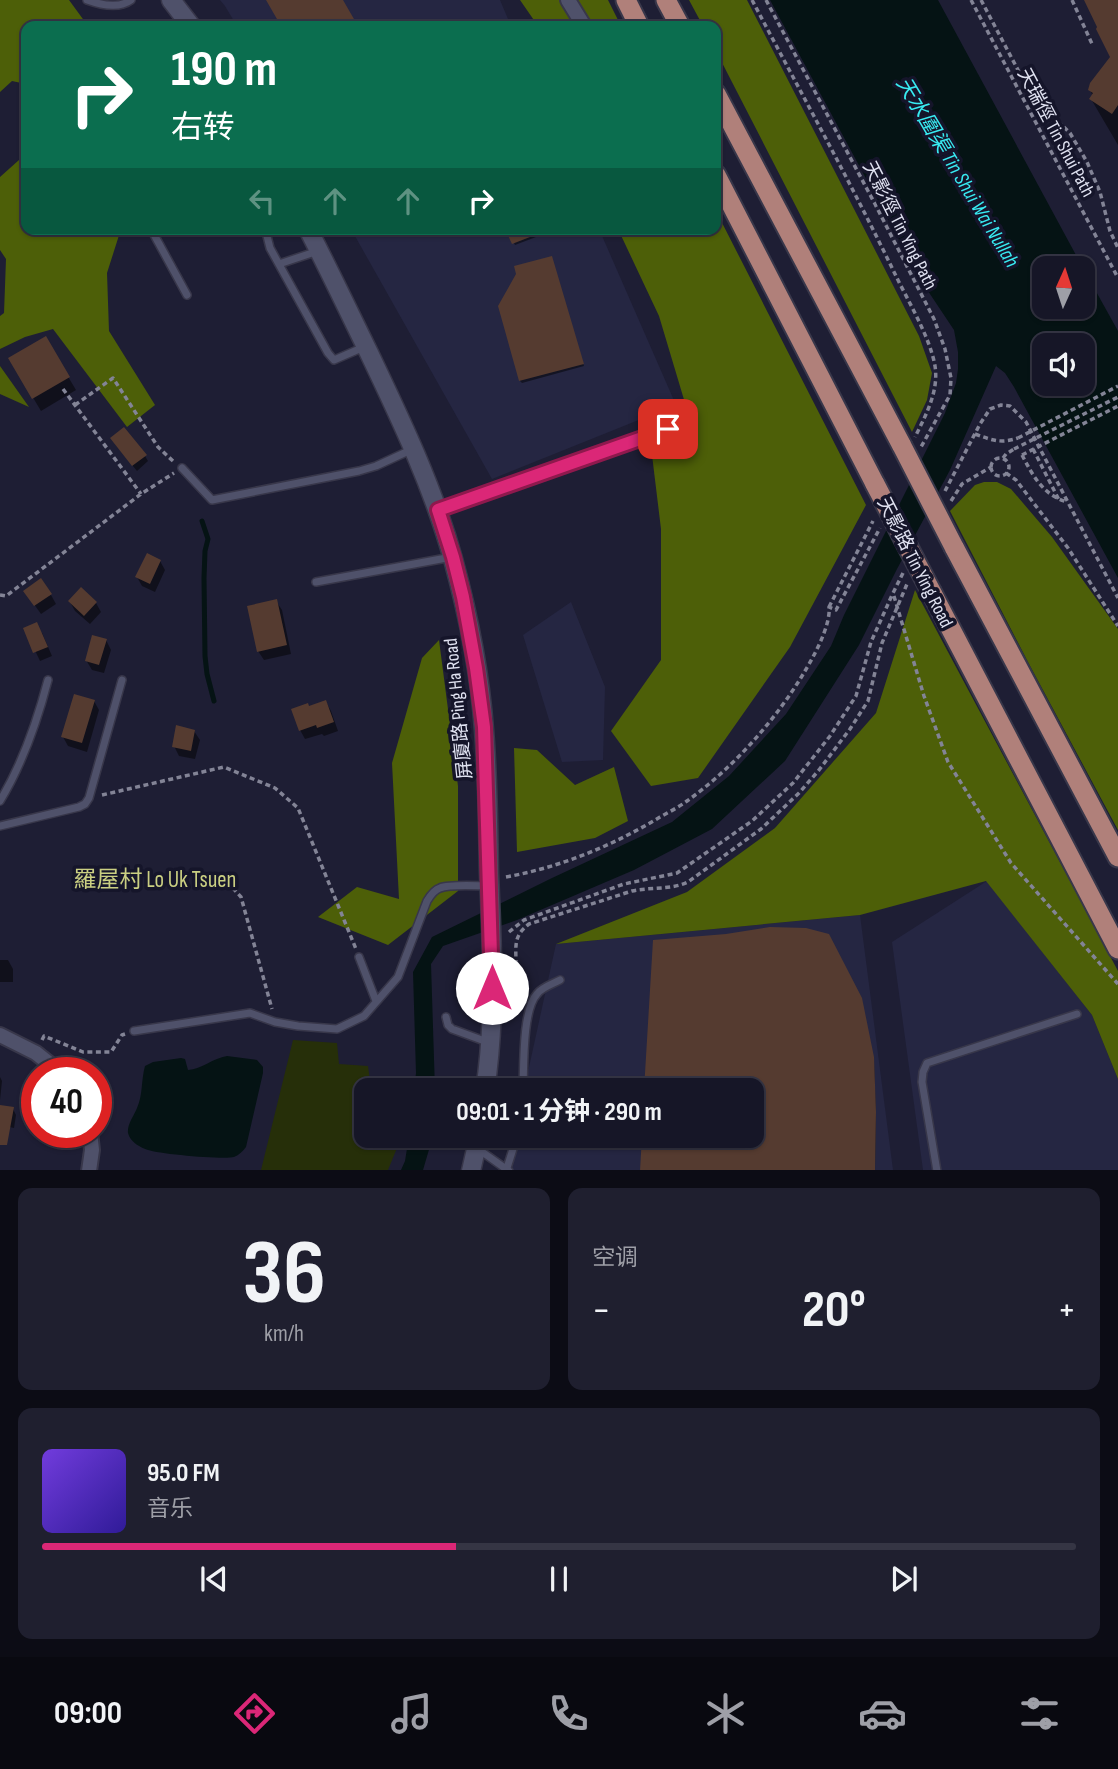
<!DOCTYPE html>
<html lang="zh">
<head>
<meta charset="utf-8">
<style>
  body { margin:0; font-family:"Sofia Sans Condensed","Noto Sans SC",sans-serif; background:#1f1f2f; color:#f1f3f6; height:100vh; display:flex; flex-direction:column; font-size:26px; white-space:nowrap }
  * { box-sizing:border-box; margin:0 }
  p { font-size:23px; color:#9e9fa7 }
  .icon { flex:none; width:38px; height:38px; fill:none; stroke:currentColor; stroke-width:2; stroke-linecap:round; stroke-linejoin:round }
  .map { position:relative; height:1170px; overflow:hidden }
  .details { display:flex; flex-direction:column; gap:18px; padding:18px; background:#0c0c15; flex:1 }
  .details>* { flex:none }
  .guide { position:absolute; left:21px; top:21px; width:700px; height:214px; border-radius:14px; box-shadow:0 2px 5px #0004,0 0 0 2px #353544; background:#0b6e4f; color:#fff; overflow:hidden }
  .needle { width:46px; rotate:3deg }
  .tools { position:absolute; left:1032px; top:256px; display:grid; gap:14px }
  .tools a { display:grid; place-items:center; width:63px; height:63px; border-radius:14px; background:#161627; box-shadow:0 2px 5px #0004,0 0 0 2px #353544; font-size:35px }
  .speed { position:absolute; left:21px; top:1057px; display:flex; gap:14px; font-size:35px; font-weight:700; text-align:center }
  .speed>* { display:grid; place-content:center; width:91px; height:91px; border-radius:50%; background:#161627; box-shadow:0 2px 5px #0004,0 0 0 2px #353544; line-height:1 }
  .speed .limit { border:10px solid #d22; background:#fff; color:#111 }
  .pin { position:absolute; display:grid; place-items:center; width:60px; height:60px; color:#fff; margin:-30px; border-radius:14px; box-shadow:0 4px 10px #0006 }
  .me { position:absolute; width:77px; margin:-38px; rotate:0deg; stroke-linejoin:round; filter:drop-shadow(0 0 5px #0008) }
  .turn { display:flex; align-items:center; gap:24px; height:147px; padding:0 35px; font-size:32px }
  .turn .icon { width:91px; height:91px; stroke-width:2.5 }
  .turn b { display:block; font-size:49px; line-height:60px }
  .lanes { display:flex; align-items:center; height:66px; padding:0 35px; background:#0003; justify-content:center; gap:35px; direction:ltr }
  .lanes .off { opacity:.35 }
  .big { font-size:52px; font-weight:700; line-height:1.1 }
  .details .widget { flex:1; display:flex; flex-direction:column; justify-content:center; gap:10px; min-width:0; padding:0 24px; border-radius:14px; background:#1f1f2f }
  .details .dial { align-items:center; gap:0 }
  .dial b { font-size:91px; line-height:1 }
  .song { display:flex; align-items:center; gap:21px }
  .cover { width:84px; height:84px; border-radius:10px; background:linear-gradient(135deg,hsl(260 70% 55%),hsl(250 70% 35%)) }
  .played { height:7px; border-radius:4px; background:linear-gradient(90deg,#db2777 40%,#353544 40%) }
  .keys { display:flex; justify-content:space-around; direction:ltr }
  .heat { display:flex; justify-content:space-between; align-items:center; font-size:38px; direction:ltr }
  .details .tiles { flex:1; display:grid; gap:18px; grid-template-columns:1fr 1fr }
  .widget:last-child { grid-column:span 2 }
  .trip { position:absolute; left:354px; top:1078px; width:410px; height:70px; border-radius:14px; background:#161627; box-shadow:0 2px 5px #0004,0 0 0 2px #353544; font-weight:700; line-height:70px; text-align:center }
  .dock { display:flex; height:112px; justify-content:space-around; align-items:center; background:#090910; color:#9e9fa7 }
  .dock .icon { width:49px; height:49px }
  .dock .current { color:#db2777 }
  .dock b { font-size:32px; color:#f1f3f6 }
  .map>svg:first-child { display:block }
  .built { fill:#252642 }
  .green { fill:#262f09 }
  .forest { fill:#4d5f08 }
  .water { fill:#051314; fill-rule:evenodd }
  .shadow { fill:#0007 }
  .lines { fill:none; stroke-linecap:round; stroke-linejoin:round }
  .stream { stroke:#051314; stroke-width:5 }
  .building { fill:#553b30 }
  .service-casing { stroke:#38374a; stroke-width:10 }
  .minor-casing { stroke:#38374a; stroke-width:18 }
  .tertiary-casing { stroke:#38374a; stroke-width:21 }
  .primary-casing { stroke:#38374a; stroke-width:23 }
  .path { stroke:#838496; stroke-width:3.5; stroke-dasharray:5 3.5; stroke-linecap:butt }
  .service { stroke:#4f516a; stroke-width:7 }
  .minor { stroke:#4f516a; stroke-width:14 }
  .tertiary { stroke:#4f516a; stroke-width:18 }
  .primary { stroke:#b0807a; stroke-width:19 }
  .primary-bridge-casing { stroke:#38374a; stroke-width:23; stroke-linecap:butt }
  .path-bridge { stroke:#838496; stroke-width:3.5; stroke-dasharray:5 3.5; stroke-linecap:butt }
  .primary-bridge { stroke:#b0807a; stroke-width:19 }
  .route-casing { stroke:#8e194d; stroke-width:18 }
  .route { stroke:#db2777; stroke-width:12 }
  .labels { text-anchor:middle; stroke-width:7; stroke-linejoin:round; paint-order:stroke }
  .street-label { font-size:19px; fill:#e0e2f1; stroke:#15152a }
  .water-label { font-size:21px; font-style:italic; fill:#38ebf2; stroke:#15152a }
  .quarter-label { font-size:23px; fill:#cacf82; stroke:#15152a }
</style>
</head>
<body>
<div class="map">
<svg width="1118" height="1171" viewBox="0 0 1118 1171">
  <rect width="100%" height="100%" fill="#1e1e34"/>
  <path class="built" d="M220 0H500L511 26H237L225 6Z
    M351 229H599L676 405 492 479Z
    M571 602 605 687 603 760 562 762 523 635Z
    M987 881 1092 1015 1118 1079V1170H923L892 942Z
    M860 915 893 1170 506 1171 514 1136H751V1090H524L556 944Z"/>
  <path class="green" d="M293 1040 337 1043 339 1064 368 1066 370 1081 405 1084V1090H366V1136H399L397 1148 388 1170H261Z"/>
  <path class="forest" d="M0 0H69L88 26H26V84L12 81 0 92Z
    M520 0H608L621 26H538Z
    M689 0H747L919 336 932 373 927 400 912 432 716 51V26H703Z
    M19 160 26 229H121L107 273 109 331 155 405 127 427 53 329 25 337 0 349V316L4 313 6 259 0 250V177Z
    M716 211 866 505 790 647 698 778 651 786 611 731 661 660V529L652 455 688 413 659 316 618 229H716Z
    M0 366 29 407 0 394Z
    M984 482H997L1011 489 1052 537 1118 629V830L1029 664 950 511 975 485Z
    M915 590 1118 971V1079L1092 1015 986 881 860 915 556 944 687 892 775 828 876 713Z
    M439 640 458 786V891L388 945 318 917 357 887 399 899 392 763 422 658Z
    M514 748 537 750 575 785 614 767 628 821 595 838 517 852Z"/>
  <path class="water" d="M770 0H938L1083 268H1045V306H1083V268L1118 331V578L1014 387 1005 373 996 366 950 470 897 569 859 645 785 761 712 829 634 870 517 920 443 946 431 964 435 1090H414L416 1073 413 972 432 937 552 878 672 822 729 776 786 714 831 646 844 615 945 413 956 383 958 369V352L954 330 920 279ZM1045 345H1083V383H1045Z
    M227 1056 257 1060 263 1067V1073L246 1147C243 1151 239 1155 234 1157 225 1160 159 1154 148 1150 141 1148 130 1142 128 1133 127 1124 134 1116 137 1108 143 1095 141 1080 145 1066L153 1062 181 1058 185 1059 188 1070C202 1069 213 1058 227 1056Z
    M409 1136H433L423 1170H401L405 1161Z"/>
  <path class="shadow" d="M1085 0H1118V145L1091 99 1093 96 1090 90 1112 57Z
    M507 229H557L515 245Z
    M552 261 584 366 522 383 520 381Z
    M45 338 76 390 41 411 10 359Z
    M115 444 145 456 148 461 137 471Z
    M160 561 165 570 155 592 142 586 137 577Z
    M51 595 56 604 41 614 31 600Z
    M276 601 282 610 291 654 264 660 258 651Z
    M70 602 96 603 101 612 90 624 75 611Z
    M25 629 42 633 52 656 40 661Z
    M106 640 111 650 104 673 92 670 86 660Z
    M94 701 99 710 87 752 68 746 63 737Z
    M326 702 331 711 338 731 324 736 322 734 305 739 300 730 309 708Z
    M194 731 200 740 195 759 179 756 174 746Z
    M655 941 862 1002 874 1061 876 1115 875 1171H641L643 1136H751V1090H646Z
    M0 960H8L13 969V982H0Z
    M0 1077 2 1081 0 1100Z
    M0 1107 13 1109 16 1115 14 1128 0 1125Z"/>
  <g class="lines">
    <path class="stream" d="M202 521 208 539 205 551 204 578 205 656 207 674 214 701"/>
  </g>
  <path class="building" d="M266 0H343L358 26H281Z
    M1084 0H1118V105L1112 114 1089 99 1093 93 1088 90 1090 83 1110 57 1096 29 1097 27Z
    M505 229H547L548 230 512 244Z
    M552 256 584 364 519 381 498 306 516 274 514 266Z
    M46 336 70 377 32 399 8 358Z
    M124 427 147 455 132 466 110 438Z
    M147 553 161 560 150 584 135 577Z
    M41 578 52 594 34 606 23 591Z
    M81 587 97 602 84 616 68 601Z
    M277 599 287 645 257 652 247 606Z
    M37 622 48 647 33 653 23 628Z
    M92 635 107 639 99 665 85 661Z
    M74 694 95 700 82 743 61 737Z
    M326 700 334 722 317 728 316 725 299 731 291 709 308 703 309 706Z
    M176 725 195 730 191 751 172 747Z
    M770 927 806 928 829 934 862 998 874 1057 876 1112 875 1171H640L642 1136H751V1090H644L653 940 726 934Z
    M0 1105 14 1107 7 1145H0Z"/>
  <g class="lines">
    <g class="service-casing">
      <path id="service" d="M87 0C101 5 119 9 131 0
        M151 229 187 295
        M269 229 267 236 270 248 328 353 334 360 364 347
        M279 264 318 251
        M182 468 212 500 359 471 376 466 413 449
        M438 510 668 430
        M316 582 452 557
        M0 801C23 763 37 722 48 680
        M0 826 79 807 85 804 89 798 122 680
        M359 957 376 1001
        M446 1017 448 1025 452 1029 490 1043
        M134 1031 250 1013 275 1022 298 1026 337 1029 364 1016 398 977 427 901C430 896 434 890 440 888 450 884 477 886 489 886
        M523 1090C524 1068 522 1010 537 994 542 987 553 984 560 980
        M478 1149 509 1171
        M507 1168 517 1136
        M937 1171 922 1082 923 1072 927 1063 1077 1014"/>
    </g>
    <g class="minor-casing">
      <path id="minor" d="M568 0 584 26
        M0 1035 36 1053 61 1073
        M89 1171 92 1150 90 1132"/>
    </g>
    <g class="tertiary-casing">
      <path id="tertiary" d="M171 0 191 26
        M308 229C329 270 349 312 369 353 401 420 433 487 453 559 468 614 480 673 484 730 488 778 488 826 489 873 492 945 496 1019 485 1090
        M471 1171 479 1136"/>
    </g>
    <g class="primary-casing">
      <path id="primary" d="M626 0 639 26
        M666 0 680 26
        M716 94 902 446
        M716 175 875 484
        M954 547 1118 857
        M932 593 1118 949"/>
    </g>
    <path class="path" d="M752 0C800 91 850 181 895 274 908 301 930 337 935 366 939 391 926 415 915 437
      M766 0 875 204 934 319 945 349 951 378 950 395 921 447
      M971 0 1118 278
      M981 0 1027 87 1038 102 1070 133 1087 162 1100 192 1110 231 1118 248
      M1072 0 1093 46
      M63 389 141 494
      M75 405 113 378 158 447 174 462
      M975 434C992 440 1000 444 1018 438
      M1033 449 1059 500
      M1022 455C1033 476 1043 495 1067 502
      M1003 458 1006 454 1014 449
      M991 467a9 9 0 1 1 18 0a9 9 0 1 1-18 0Z
      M1006 473 1016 480 1068 548 1118 626
      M945 491 980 424 990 409 1001 405 1010 406 1026 422 1118 598
      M951 501 962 484 991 467
      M903 573 893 593 924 696 948 762 1011 863 1118 984
      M0 595 6 596 141 494 174 473
      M829 607 873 521
      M449 664 457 662 465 735
      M102 795 224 767 275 788 298 808 356 949
      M506 877C561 867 612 846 660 817 669 812 679 807 687 801 733 768 776 720 805 671 814 656 831 625 829 607L836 610 880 528
      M219 878 230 885 241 897 272 1009
      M509 932 524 920 624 884 677 873 752 821 793 783 830 736 856 696 871 642 893 593
      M516 965C516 946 513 936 529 924L632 891C650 887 671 890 688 882L761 829 799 793 819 770 850 729 868 701 882 643 907 584
      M42 1040 44 1036 83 1052H111L122 1035 125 1034
      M453 1139 461 1141"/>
    <use href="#service" class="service"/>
    <use href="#minor" class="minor"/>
    <use href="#tertiary" class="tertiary"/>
    <use href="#primary" class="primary"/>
    <g class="primary-bridge-casing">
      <path id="primary-bridge" d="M902 446 954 547
        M875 484 932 593"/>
    </g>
    <path class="path-bridge" d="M1018 438 1118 386
      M1014 449 1118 397
      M1022 455 1118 406"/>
    <use href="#primary-bridge" class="primary-bridge"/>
  </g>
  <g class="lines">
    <g class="route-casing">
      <path id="route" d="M492 988 484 727 476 668 463 597 453 557 438 510 668 429"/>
    </g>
    <use href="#route" class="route"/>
  </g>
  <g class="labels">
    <g class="street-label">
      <text transform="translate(1057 132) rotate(62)" y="7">天瑞徑 Tin Shui Path</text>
      <text transform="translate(901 225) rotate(63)" y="7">天影徑 Tin Ying Path</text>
      <text transform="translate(916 562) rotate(63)" y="7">天影路 Tin Ying Road</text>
      <text transform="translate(457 709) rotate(-96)" y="7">屏廈路 Ping Ha Road</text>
    </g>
    <g class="water-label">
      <text transform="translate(958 172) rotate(59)" y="7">天水圍渠 Tin Shui Wai Nullah</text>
    </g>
    <g class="quarter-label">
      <text x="155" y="887">羅屋村 Lo Uk Tsuen</text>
    </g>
  </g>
</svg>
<div class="tools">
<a><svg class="needle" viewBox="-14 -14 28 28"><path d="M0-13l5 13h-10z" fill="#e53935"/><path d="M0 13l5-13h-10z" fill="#9e9fa7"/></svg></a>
<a><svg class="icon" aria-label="sound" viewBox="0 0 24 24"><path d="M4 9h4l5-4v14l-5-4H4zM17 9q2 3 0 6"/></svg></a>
</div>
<div class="speed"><div class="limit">40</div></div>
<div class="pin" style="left:668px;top:429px;background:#d93025"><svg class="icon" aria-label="arrive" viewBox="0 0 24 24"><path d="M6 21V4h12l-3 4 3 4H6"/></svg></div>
<svg class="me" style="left:492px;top:988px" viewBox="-20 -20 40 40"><circle r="19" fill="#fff"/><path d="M0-13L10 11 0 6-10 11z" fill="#db2777"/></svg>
<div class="trip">09:01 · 1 分钟 · 290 m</div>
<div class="guide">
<div class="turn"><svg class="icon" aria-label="right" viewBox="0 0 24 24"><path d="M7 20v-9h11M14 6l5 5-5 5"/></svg><div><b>190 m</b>右转</div></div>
<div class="lanes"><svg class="icon off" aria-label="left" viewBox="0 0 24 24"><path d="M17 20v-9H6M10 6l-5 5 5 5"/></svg><svg class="icon off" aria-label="ahead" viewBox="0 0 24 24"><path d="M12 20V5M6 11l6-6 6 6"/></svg><svg class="icon off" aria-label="ahead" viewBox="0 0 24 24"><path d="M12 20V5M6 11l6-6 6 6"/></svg><svg class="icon" aria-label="right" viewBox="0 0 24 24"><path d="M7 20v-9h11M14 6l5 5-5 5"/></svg></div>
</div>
</div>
<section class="details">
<div class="tiles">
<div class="widget dial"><b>36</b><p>km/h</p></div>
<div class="widget"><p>空调</p>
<div class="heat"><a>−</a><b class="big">20°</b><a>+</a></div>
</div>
<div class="widget">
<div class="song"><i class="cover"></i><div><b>95.0 FM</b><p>音乐</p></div></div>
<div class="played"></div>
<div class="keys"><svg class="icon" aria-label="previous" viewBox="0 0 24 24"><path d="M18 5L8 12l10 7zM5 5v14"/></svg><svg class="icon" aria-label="pause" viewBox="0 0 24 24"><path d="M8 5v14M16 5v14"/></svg><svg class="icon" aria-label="next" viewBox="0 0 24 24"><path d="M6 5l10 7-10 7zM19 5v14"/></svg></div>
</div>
</div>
</section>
<nav class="dock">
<b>09:00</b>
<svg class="icon current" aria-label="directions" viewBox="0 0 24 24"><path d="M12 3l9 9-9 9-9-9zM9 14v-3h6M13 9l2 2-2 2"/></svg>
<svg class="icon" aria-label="music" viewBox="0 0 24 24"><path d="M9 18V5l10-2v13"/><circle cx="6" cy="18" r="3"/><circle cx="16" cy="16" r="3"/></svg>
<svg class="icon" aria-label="phone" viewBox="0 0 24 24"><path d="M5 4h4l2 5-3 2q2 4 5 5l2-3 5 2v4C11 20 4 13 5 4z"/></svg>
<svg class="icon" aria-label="climate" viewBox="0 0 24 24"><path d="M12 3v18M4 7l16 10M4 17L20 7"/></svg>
<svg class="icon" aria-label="car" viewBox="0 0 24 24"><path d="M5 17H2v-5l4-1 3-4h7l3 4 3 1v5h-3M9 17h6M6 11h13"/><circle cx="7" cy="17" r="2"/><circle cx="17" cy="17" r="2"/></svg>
<svg class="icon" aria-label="filters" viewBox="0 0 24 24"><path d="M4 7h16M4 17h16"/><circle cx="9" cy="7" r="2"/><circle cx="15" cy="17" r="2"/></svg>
</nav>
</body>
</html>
